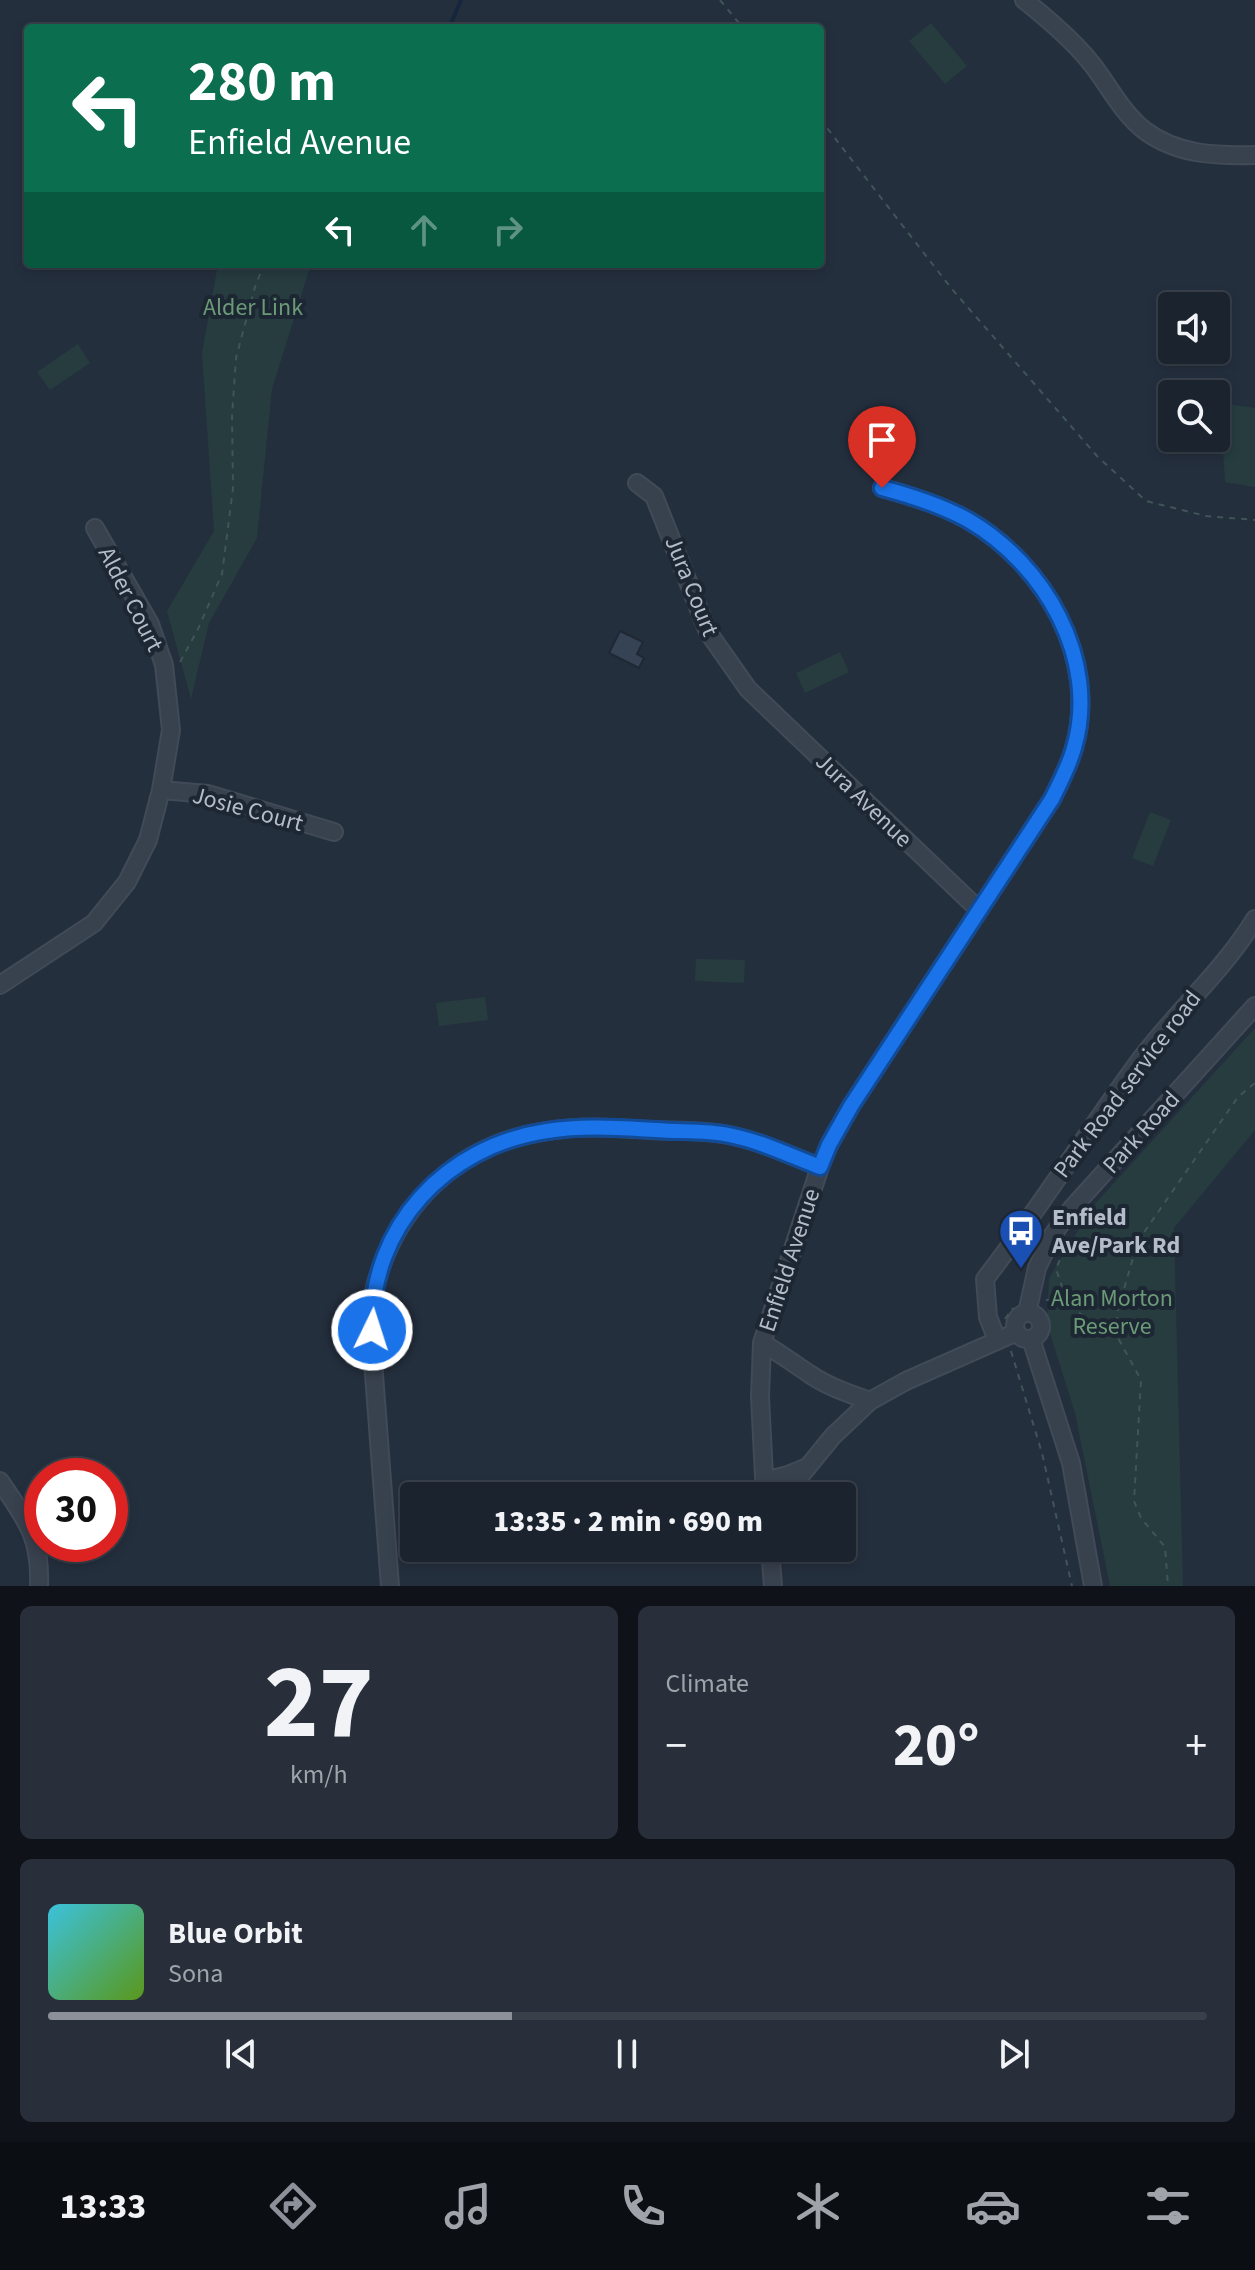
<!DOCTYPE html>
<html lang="en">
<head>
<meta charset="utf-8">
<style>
  body { margin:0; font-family:"Source Sans 3",sans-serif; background:#282f3a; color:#f1f3f6; height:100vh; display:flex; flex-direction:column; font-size:30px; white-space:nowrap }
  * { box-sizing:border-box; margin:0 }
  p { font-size:26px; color:#a0a4aa }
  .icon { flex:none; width:44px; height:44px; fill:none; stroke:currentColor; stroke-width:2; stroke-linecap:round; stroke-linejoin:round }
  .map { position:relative; height:1586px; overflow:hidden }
  .sheet { display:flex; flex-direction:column; gap:20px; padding:20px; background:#0f1319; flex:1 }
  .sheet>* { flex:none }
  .top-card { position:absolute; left:24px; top:24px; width:800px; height:244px; border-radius:8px; box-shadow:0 4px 12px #0003,0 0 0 2px #39404a; background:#0b6e4f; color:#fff; overflow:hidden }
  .buttons { position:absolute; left:1158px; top:292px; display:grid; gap:16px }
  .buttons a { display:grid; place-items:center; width:72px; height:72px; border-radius:8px; background:#1b232e; box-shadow:0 4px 12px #0003,0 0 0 2px #39404a; font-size:40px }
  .speed { position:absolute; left:24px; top:1458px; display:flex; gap:16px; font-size:40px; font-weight:700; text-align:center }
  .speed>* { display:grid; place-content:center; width:104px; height:104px; border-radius:50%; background:#1b232e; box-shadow:0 4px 12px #0003,0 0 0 2px #39404a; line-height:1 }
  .speed .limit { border:12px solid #d22; background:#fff; color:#111 }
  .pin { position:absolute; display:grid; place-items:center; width:68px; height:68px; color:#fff; margin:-82px -34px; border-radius:50% 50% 50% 0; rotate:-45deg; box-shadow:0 0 8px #0007 }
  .pin .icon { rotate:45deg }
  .me { position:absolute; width:88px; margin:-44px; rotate:4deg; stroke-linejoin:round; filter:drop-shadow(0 0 6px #0008) }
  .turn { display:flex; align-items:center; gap:28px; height:168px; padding:0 32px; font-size:36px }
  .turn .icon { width:104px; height:104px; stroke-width:2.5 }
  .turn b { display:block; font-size:56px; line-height:68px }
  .lanes { display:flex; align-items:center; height:76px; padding:0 32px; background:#0003; justify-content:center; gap:40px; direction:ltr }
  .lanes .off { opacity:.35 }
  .big { font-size:60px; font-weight:800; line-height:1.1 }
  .sheet .card { flex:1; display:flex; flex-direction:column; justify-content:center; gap:12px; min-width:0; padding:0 28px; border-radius:12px; background:#282f3a }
  .sheet .dial { align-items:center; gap:0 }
  .dial b { font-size:104px; line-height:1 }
  .song { display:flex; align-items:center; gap:24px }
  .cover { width:96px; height:96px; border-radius:12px; background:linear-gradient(135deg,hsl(190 70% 55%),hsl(90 70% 35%)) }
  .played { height:8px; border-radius:4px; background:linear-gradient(90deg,#8c9099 40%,#39404a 40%) }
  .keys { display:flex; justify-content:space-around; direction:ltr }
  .heat { display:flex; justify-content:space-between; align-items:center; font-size:44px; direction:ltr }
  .sheet .tiles { flex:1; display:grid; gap:20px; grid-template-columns:1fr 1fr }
  .card:last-child { grid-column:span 2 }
  .trip { position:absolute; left:400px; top:1482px; width:456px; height:80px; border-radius:8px; background:#1b232e; box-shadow:0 4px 12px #0003,0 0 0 2px #39404a; font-weight:800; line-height:80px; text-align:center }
  .menu { display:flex; height:128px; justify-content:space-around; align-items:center; background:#0b0e12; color:#a0a4aa }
  .menu .icon { width:56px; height:56px }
  .menu .on { color:#8c9099 }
  .menu b { font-size:36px; color:#f1f3f6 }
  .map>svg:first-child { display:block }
  .green { fill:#263c3f }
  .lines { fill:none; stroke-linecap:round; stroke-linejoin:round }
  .stream { stroke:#17263c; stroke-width:4 }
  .building { fill:#364354; stroke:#1f2835; stroke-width:2 }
  .minor-casing { stroke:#414a57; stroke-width:20 }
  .path { stroke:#3f5557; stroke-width:2; stroke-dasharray:6 6; stroke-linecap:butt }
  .minor { stroke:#38414e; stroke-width:16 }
  .route-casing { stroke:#114b97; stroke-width:20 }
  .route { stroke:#1a73e8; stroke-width:14 }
  .labels { text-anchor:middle; stroke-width:8; stroke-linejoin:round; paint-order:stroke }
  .park-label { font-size:24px; fill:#6b9a76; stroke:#1d2633 }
  .street-label { font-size:24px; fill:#b4bcc9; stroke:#1d2633 }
  .poi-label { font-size:24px; font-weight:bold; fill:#b4bcc9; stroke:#1d2633; text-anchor:start }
</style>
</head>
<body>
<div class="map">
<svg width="1255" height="1586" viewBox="0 0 1255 1586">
  <rect width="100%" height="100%" fill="#242f3e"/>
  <path class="green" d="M931 23 967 66 945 84 909 41Z
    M218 264H311L272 389 257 538 209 623 191 699 167 611 214 531 202 353Z
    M78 344 90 363 50 390 37 372Z
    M1220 403 1255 408V487L1225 482Z
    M840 652 849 672 805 693 796 673Z
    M1150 812 1171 820 1153 866 1132 858Z
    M696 959 745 960 744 983 695 981Z
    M485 997 488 1020 439 1026 436 1003Z
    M1255 1028V1130L1174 1228 1183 1586H1110L1075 1413 1047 1324 1049 1278 1093 1206Z"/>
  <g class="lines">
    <path class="stream" d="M449 28 461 0"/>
  </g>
  <path class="building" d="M620 631 643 642 637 654 644 658 639 668 609 653Z"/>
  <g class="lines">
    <g class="minor-casing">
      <path id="minor" d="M1024 0C1048 19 1072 39 1091 63 1108 84 1122 113 1144 130 1177 155 1216 156 1255 155
        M637 483 654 496 708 632 748 689 979 910
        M161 790 208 794 334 832
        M0 985 94 923 127 882 148 840 161 790 171 730 164 665 150 624 95 528
        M1027 1313 1037 1268 1052 1236 1072 1208 1255 1006
        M1015 1326a13 13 0 1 1 26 0a13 13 0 1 1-26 0Z
        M1031 1339 1071 1463 1093 1586
        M997 1340 988 1317 985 1279C1040 1208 1087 1132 1140 1060 1176 1012 1224 970 1255 919
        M762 1343C779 1352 794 1364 811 1375 829 1387 850 1394 870 1401
        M0 1481C26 1520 41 1537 39 1586
        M764 1481 788 1475 805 1468
        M765 1496 760 1397 762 1343 820 1167 829 1145 851 1106 1052 799C1060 783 1069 766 1074 748 1100 659 1044 564 968 520 941 505 912 496 882 488
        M769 1496 793 1485 833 1436 870 1401 906 1381 1017 1332
        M770 1548 773 1586
        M390 1586 372 1348C372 1328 370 1307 375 1287 397 1202 461 1143 548 1131 582 1125 616 1128 650 1130 676 1131 704 1130 729 1135 760 1141 791 1156 820 1167"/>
    </g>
    <path class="path" d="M720 0 743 28
      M820 119 951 288 1097 456 1146 501 1206 516 1255 520
      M180 662 198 629 222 574 233 488 232 416 236 358 255 287 264 264
      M1064 1249 1056 1269 1066 1298 1076 1311 1117 1336 1141 1380 1134 1501 1141 1518 1165 1547 1168 1586
      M1046 1300 1066 1298
      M1005 1319 1013 1308
      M1117 1335V1313L1138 1241 1238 1097 1255 1083
      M1011 1351 1042 1453 1072 1586"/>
    <use href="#minor" class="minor"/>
  </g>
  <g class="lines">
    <g class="route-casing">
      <path id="route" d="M372 1330C370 1226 446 1146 547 1131 583 1125 620 1128 656 1130 680 1132 706 1130 729 1135 760 1141 791 1156 820 1167L829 1145 851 1106 1052 799C1060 783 1069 766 1074 748 1100 659 1044 564 968 520 941 505 912 496 882 488"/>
    </g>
    <use href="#route" class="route"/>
  </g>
  <defs>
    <g id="bus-pin" transform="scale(2.3)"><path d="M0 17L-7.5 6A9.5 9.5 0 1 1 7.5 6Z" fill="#1a4fb4" stroke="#1d2633"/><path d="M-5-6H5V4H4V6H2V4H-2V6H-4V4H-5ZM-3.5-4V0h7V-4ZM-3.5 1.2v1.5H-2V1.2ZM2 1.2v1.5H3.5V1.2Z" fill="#fff"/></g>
  </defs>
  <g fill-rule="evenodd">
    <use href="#bus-pin" x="1021" y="1231"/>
  </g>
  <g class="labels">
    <g class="park-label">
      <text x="253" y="315">Alder Link</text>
      <text x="1112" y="1306">Alan Morton<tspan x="1112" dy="28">Reserve</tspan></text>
    </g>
    <g class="street-label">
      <text transform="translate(692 586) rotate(68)" y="8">Jura Court</text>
      <text transform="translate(131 599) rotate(63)" y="8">Alder Court</text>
      <text transform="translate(864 800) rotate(44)" y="8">Jura Avenue</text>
      <text transform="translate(248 809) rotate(15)" y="8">Josie Court</text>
      <text transform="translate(1127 1084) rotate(-53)" y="8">Park Road service road</text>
      <text transform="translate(1141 1132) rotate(-48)" y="8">Park Road</text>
      <text transform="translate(789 1260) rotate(-72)" y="8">Enfield Avenue</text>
    </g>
    <g class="poi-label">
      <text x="1052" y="1225">Enfield<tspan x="1052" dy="28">Ave/Park Rd</tspan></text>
    </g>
  </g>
</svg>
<div class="buttons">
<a><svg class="icon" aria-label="sound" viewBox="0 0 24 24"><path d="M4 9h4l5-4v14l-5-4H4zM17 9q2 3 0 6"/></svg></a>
<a><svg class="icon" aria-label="search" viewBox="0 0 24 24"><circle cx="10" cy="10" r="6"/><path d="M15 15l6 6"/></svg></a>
</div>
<div class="speed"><div class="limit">30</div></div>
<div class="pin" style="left:882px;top:488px;background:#d93025"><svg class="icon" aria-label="arrive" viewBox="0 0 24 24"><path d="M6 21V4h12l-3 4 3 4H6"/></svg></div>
<svg class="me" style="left:372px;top:1330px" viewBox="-20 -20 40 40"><circle r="17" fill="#1a73e8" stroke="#fff" stroke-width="3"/><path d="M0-11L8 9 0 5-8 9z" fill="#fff"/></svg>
<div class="trip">13:35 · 2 min · 690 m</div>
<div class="top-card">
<div class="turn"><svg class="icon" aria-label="left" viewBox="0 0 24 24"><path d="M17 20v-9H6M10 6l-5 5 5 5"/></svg><div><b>280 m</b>Enfield Avenue</div></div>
<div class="lanes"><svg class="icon" aria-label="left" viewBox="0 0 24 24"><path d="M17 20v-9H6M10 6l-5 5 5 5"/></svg><svg class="icon off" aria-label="ahead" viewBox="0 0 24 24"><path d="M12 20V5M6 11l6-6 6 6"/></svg><svg class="icon off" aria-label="right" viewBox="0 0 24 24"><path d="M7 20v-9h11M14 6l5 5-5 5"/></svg></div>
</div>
</div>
<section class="sheet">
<div class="tiles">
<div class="card dial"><b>27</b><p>km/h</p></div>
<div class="card"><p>Climate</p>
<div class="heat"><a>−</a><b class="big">20°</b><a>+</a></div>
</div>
<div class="card">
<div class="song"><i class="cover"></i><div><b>Blue Orbit</b><p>Sona</p></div></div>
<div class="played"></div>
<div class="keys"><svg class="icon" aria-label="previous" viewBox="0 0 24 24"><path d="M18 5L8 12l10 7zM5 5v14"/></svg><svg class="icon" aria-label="pause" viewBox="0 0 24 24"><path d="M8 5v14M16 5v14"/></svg><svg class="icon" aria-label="next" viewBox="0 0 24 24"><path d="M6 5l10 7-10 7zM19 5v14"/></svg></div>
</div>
</div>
</section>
<nav class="menu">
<b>13:33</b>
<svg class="icon on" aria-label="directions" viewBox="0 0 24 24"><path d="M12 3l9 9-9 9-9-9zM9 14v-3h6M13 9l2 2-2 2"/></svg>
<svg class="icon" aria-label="music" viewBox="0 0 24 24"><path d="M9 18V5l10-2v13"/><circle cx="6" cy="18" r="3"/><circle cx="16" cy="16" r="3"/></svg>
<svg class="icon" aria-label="phone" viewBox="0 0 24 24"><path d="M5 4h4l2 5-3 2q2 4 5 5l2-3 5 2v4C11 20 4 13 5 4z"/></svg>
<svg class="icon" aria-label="climate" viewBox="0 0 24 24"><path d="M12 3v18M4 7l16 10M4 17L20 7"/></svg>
<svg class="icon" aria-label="car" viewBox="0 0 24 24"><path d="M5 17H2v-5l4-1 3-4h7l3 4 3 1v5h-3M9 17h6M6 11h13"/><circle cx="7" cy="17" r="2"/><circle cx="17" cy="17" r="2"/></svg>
<svg class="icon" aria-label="filters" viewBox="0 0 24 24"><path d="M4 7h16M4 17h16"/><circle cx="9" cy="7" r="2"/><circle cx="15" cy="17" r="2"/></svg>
</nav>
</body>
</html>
